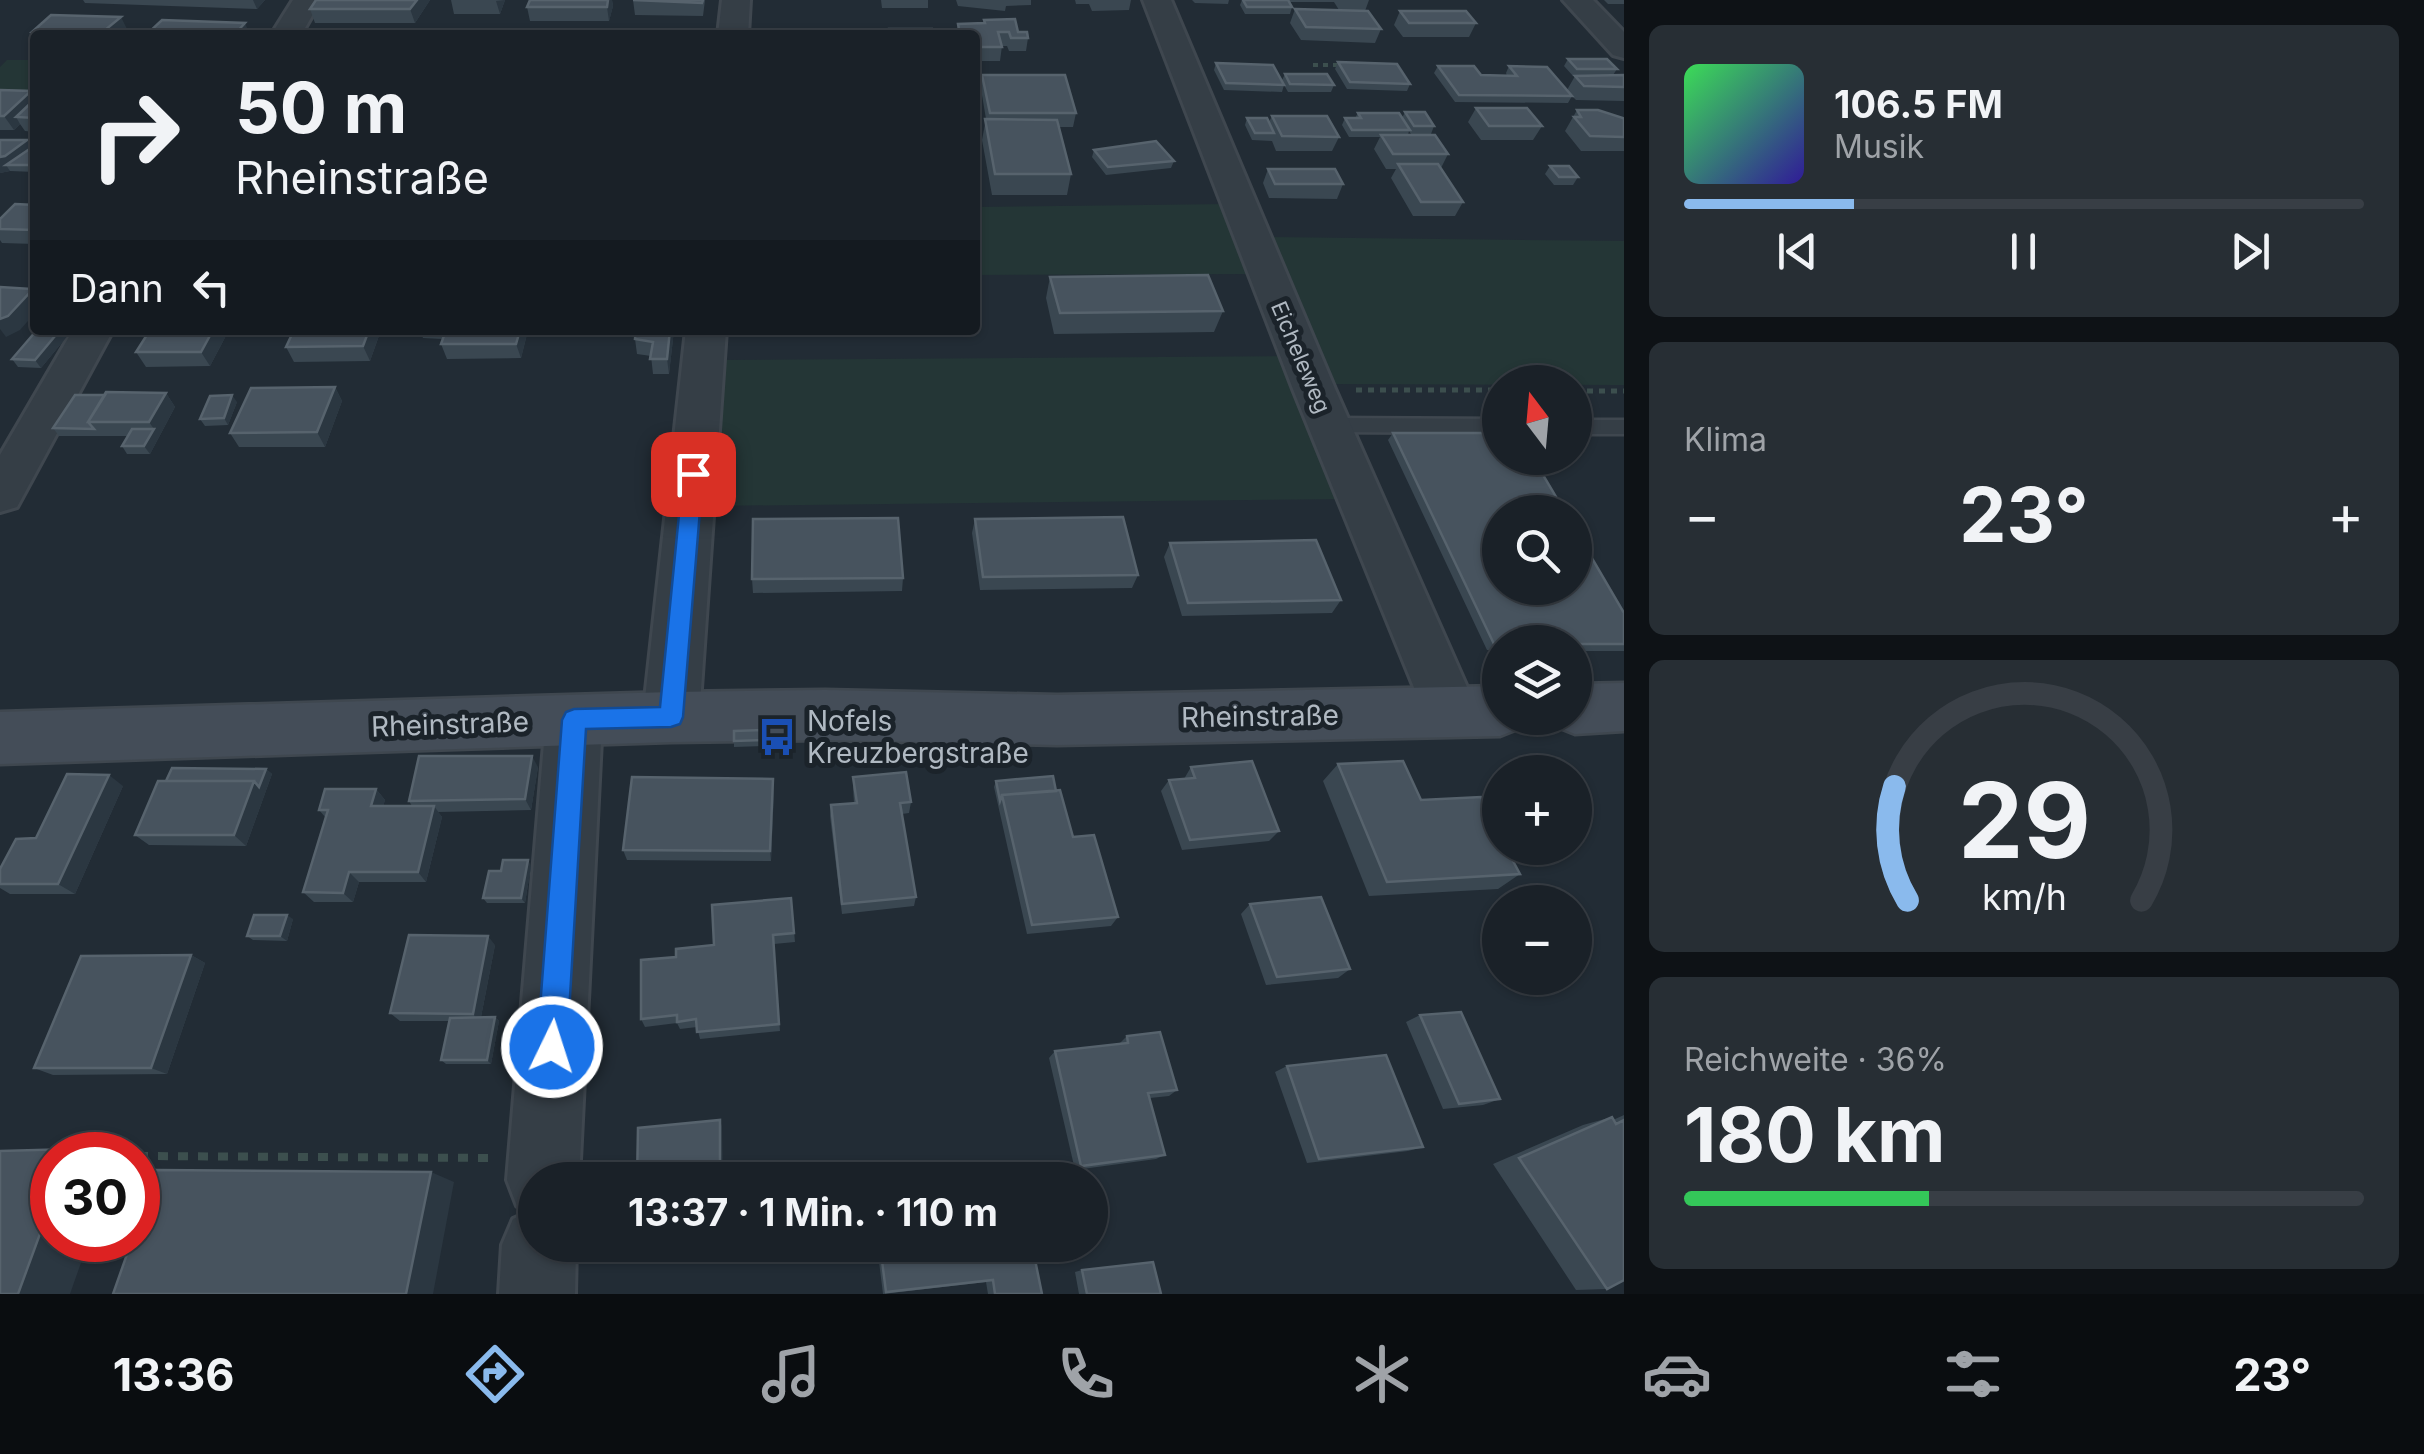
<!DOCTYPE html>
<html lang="de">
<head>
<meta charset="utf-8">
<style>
  body { margin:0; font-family:Inter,sans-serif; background:#272e34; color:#f1f3f6; height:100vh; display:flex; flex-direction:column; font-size:38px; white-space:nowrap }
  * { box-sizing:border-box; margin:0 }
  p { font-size:32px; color:#9fa3a8 }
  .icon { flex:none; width:55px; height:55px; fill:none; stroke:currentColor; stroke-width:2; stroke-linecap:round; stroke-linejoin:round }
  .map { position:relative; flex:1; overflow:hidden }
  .sheet { display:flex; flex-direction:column; gap:25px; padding:25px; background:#0e1216; width:800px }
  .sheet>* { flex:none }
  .guide { position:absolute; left:30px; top:30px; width:950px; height:305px; border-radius:10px; box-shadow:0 2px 8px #0004,0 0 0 2px #383e45; background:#1a2128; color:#f1f3f6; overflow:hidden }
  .needle { width:65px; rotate:344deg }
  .fabs { position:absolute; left:1482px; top:365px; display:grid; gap:20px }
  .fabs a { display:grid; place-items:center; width:110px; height:110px; border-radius:50%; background:#1a2128; box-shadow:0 2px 8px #0004,0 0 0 2px #383e45; font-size:50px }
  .speed { position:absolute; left:30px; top:1132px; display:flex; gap:20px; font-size:50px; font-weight:700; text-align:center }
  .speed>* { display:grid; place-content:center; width:130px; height:130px; border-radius:50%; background:#1a2128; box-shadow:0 2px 8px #0004,0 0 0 2px #383e45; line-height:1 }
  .speed .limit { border:15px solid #d22; background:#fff; color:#111 }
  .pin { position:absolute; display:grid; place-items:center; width:85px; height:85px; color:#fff; margin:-42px; border-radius:20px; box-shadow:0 5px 15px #0006 }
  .me { position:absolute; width:110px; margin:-55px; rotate:4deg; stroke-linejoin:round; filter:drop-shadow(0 0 8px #0008) }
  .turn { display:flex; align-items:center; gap:35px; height:210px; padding:0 40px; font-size:45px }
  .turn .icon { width:130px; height:130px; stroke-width:2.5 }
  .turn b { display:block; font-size:70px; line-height:85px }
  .then { display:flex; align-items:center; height:95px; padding:0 40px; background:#0003; gap:20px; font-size:38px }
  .big { font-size:75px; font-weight:700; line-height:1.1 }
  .sheet .widget { flex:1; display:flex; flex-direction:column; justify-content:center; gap:15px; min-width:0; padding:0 35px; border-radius:15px; background:#272e34 }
  .sheet .dial { align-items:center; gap:0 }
  .dial svg { height:260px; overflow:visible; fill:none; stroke:#383e45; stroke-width:7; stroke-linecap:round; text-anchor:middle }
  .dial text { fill:#f1f3f6; stroke:none }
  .song { display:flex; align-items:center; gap:30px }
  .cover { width:120px; height:120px; border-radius:15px; background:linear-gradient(135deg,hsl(130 70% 55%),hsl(250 70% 35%)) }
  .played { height:10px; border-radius:5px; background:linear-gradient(90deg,#8abaed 25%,#383e45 25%) }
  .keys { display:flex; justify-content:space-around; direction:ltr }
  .heat { display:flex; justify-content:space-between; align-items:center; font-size:55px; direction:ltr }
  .charge { height:15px; border-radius:8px; background:linear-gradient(90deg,#34c759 36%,#383e45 0) }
  .trip { position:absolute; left:518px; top:1162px; width:590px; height:100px; border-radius:50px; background:#1a2128; box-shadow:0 2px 8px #0004,0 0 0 2px #383e45; font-weight:700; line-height:100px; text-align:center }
  .menu { display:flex; height:160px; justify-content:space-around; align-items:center; background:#0a0d10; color:#9fa3a8 }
  .menu .icon { width:70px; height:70px }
  .menu .selected { color:#8abaed }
  .menu b { font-size:45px; color:#f1f3f6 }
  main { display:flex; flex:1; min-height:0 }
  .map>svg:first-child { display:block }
  .green { fill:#243636 }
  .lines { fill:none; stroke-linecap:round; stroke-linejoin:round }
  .lane-casing { stroke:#3f474f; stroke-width:5 }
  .street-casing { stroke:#3f474f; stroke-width:6 }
  .secondary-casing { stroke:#3f474f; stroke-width:5 }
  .path-far2 { stroke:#3c4f4e; stroke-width:4; stroke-dasharray:5 5; stroke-linecap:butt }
  .path-far1 { stroke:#3c4f4e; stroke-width:5; stroke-dasharray:6 6; stroke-linecap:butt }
  .path { stroke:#3c4f4e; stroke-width:8; stroke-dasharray:10 10; stroke-linecap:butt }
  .lane { fill:#353e46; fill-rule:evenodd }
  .street { fill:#353e46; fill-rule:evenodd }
  .secondary { fill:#444d58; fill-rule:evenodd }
  .wall { fill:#3a4751 }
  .shaded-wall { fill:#2b3741 }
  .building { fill:#47535e; stroke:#57636d; stroke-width:2.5 }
  .route { fill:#1a73e8; stroke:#114b97; stroke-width:2.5 }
  .labels { text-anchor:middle; stroke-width:10; stroke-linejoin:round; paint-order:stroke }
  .far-street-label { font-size:22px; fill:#b0b9c2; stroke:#1b232a }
  .street-label { font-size:28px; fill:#b0b9c2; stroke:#1b232a }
  .poi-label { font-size:28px; fill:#b0b9c2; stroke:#1b232a; text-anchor:start }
</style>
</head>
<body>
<main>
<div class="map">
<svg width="1624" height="1294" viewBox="0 0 1624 1294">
  <rect width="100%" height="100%" fill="#222c35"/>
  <path class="green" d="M7 60H35V96L0 94V67Z
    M1229 204 1251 274 975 275V207Z
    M1267 237 1624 241V385L1330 384Z
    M1292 356 1348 499 706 506 712 360Z"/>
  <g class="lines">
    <g class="lane-casing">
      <path id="lane" d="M1329 418 1500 419V433L1329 432 1318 425Z
        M1575 420H1624V434H1575Z"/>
    </g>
    <g class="street-casing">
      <path id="street" d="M293 0H321L301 35H271Z
        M722 0H750L748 35H718Z
        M1143 0H1171L1335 389 1478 712 1470 729 1451 736 1432 729 1424 712 1293 389Z
        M1563 0H1593L1624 32V58L1613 55Z
        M73 330H113L17 507 0 512V455Z
        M686 330H726L699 717 690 734 671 741 652 734 643 717Z
        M574 696 594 703 602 720 579 1180H535V1245H576L575 1294H499L502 1245 513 1219 531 1211 517 1206 507 1180 546 720 554 703Z"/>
    </g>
    <g class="secondary-casing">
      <path id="secondary" d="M1624 683V731L1575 734 1555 726 1550 718H1575V684Z
        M1500 686V718H1526L1520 728 1500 736 1057 745 825 740 671 742 0 764V712L671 692 825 690 1057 695Z"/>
    </g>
    <path class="path-far2" d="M1313 65H1342"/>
    <path class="path-far1" d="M1356 390H1500
      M1575 391H1624"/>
    <path class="path" d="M138 1156 491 1158"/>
    <use href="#lane" class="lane"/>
    <use href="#street" class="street"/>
    <use href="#secondary" class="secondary"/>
  </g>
  <path class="wall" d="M83 0H265L257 9 85 3Z
    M430 0 415 23H315L310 9Z
    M451 0H505L500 14H454Z
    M530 0H612L613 6 609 21H530L527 7Z
    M633 0H705L703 16 635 15Z
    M881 0H928V8H882Z
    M956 0H1031V5L1006 6 1005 11 958 6Z
    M1075 0H1131L1129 10 1092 11 1089 4H1076Z
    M1192 0H1229L1228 4 1195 3Z
    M1242 0H1288L1292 7 1290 14H1245L1240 5Z
    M1288 0H1369L1365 11 1381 29 1375 43 1301 40 1290 23 1295 9 1339 10 1334 2H1289Z
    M1604 0H1624V4H1608Z
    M1400 11 1476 23 1469 37H1403L1394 25Z
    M984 20 1018 32 1028 38 1026 51H1009L1007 46H1002L1000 61H975V35H956L958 24 983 23Z
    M128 31 124 35H35V38L32 32Z
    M1568 59 1617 69 1613 75H1624V101L1576 100 1572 96 1568 103 1455 102 1434 73 1438 66 1481 75 1507 76 1506 73 1509 66 1567 90 1575 76H1585H1573L1564 66Z
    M1338 62 1410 84 1407 91 1347 89 1335 69Z
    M1216 63 1282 80 1285 74 1334 85 1331 92H1288L1284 85 1282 92 1224 90 1214 70Z
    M982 75 1076 113 1073 127H1059L1071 174 1067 195H992L982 140 986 119 981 89Z
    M0 90 35 97V132L25 131 20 124 14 130H0Z
    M1476 108 1542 126 1533 140H1481L1468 122Z
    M1577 110 1624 119V151H1581L1565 131Z
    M1405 112 1434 126 1431 134H1411L1409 131 1408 135 1448 154 1441 168 1463 202 1455 216H1413L1391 178 1396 169H1386L1374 149 1380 137H1349L1342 125 1345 118H1355L1358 113 1402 118Z
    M1272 116 1339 137 1332 151H1276L1272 141 1252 140 1245 125 1247 118 1269 122Z
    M0 140H27L32 147 35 146V172L10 171 0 173Z
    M1094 150 1174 161 1171 168 1106 175 1092 157Z
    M1550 166 1578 177 1573 185H1554L1545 174Z
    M1268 169 1343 184 1337 199 1269 198 1263 183Z
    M35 205V244L2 243 0 240V219Z
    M1050 277 1223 311 1214 332 1054 334 1046 298Z
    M37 330H66L69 334 41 368 18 367 12 359Z
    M229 330 210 366 146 367 136 352Z
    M381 330 370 361 294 362 286 347Z
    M420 330H528L521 358 447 359 441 344 443 339 423 338Z
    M587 330H674L669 374H653L651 356 637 354 635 339 636 333H588Z
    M335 387 342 401 325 447H239L230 433Z
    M166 393 175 407 150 454H127L122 446 128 436H59L53 428Z
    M237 402 228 425 205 426 200 419Z
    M1393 433 1624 613V651H1575V642H1500V650H1487L1388 440Z
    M975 519 1138 575 1132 588 980 590 972 533Z
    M1170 543 1341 600 1332 613 1182 616 1164 557Z
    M903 578 902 591 753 593 752 579Z
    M763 730 764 746 734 747V731Z
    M1338 764 1421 800 1520 874 1498 889 1369 896 1323 781Z
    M538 767 531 810 438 812 442 817 426 882H359L353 902H314L303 892 326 818 319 810 376 789 385 800 383 806H412L409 801Z
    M1191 767 1279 831 1269 841 1182 850 1161 791 1169 780 1184 779Z
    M266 769 272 774 246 846 149 845 135 835 167 781Z
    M853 777 911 802 909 813 902 814 916 897 914 906 842 914 830 816 831 805 854 803 853 788Z
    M996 781 1056 791 1073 837 1118 917 1111 926 1027 934 994 787Z
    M123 786 75 894H10L0 888V869L36 838Z
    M774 790 771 861 627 860 623 850Z
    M531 866 525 903H487L483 898 501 871Z
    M791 898 795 942 774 944 780 1031 700 1039 697 1027 680 1029 677 1023 645 1027 641 1019 676 957 714 945Z
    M1250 904 1350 969 1338 978 1266 985 1241 914Z
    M293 919 287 941 253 940 247 936Z
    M495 945 481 1017H495L499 1021 491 1064H446L441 1060 449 1021H400L390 1013Z
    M191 955 205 963 167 1074 53 1075 34 1068Z
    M1420 1015 1500 1099 1483 1105 1443 1109 1406 1022Z
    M1127 1036 1177 1090 1169 1096 1150 1098 1165 1155 1156 1159 1075 1170 1049 1058 1055 1051 1119 1044Z
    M1287 1066 1423 1147 1408 1151 1307 1163 1275 1072Z
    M1624 1115V1280L1607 1289 1576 1290 1493 1164 1583 1125 1612 1117 1613 1120Z
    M775 1245 776 1257 715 1262 713 1260Z
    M877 1245H1032L1042 1294H988L986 1282 883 1294Z
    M1082 1270 1161 1294H1079L1075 1272Z"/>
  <path class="shaded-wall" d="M253 0H265L257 9Z
    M417 0H430L415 23 410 9Z
    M505 0 500 14 496 1Z
    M608 0H612L613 6 609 21 607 7Z
    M121 17 128 31 124 35H99Z
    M245 23 250 35H234Z
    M31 91 35 97V110L16 117 20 124 14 130 4 116Z
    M27 140 35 152 6 165 10 171 0 173V157Z
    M33 289 35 292V313L20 330 6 337 0 329V319Z
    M60 330H66L69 334 41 368 35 360Z
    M213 330H229L210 366 201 352Z
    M369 330H381L370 361 363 346Z
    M520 330H528L521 358 516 344Z
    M670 330H674L669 374 667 359Z
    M335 387 342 401 325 447 317 432Z
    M166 393 175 407 150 454 144 446 154 429 149 422Z
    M232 395 237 402 228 425 224 418Z
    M532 756 538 767 531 810 525 799Z
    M266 769 272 774 246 846 234 835 254 781Z
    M109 775 123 786 75 894 58 884Z
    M773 779 774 790 771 861 770 851Z
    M376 789 385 800 380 817 371 806Z
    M434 806 442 817 426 882 418 872Z
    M528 860 531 866 525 903 521 898Z
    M349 872 359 882 353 902 343 893Z
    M287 915 293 919 287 941 280 936Z
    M488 936 495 945 480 1022 473 1014Z
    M191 955 205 963 167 1074 151 1068Z
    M495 1017 499 1021 491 1064 487 1060Z
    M720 1120 722 1126 723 1180H720Z
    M72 1149 96 1155H70Z
    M431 1172 454 1182 433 1294H406Z
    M52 1201V1240H89L70 1294H18Z"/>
  <path class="building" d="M316 0H417L410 9H310Z
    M530 0H608L607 7H527Z
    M633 0H703L702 3Z
    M1243 0H1288L1292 7H1247Z
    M1295 9 1368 11 1381 29 1306 27Z
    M1400 11H1466L1476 23H1409Z
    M51 15 121 17 99 35H78L67 33 65 35H46L49 33 32 32Z
    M1015 19 1018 32H1027L1028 38H1011L1009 32H998L1002 47H975V35H960L958 24 985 23 984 20Z
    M162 20 245 23 234 35H146Z
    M889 29H932L933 35H889Z
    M426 32 489 34 424 35Z
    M789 32H816V35H789Z
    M586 33V35H532V34Z
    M1568 59H1607L1617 69H1577Z
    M1338 62 1397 64 1410 84 1350 82Z
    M1216 63 1273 65 1284 85 1226 83Z
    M1438 66H1474L1481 75 1517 76 1509 66 1547 67 1572 96 1459 95Z
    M1285 74H1327L1334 85 1290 84Z
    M982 75H1065L1076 113H990Z
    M1624 75V87L1584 86 1575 76Z
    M0 90 31 91 4 116H0Z
    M35 99V118L16 117Z
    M1476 108H1527L1542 126H1489Z
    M1577 110H1598L1623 118 1624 119V137L1590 136 1574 117H1581Z
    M1405 112H1425L1434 126H1414Z
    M1358 113H1399L1410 130H1352L1345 118H1361Z
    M1272 116H1327L1339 137 1282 136Z
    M1247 118H1267L1274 133H1255Z
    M985 119 1057 120 1071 174H995Z
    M1381 135H1435L1448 154H1393Z
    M0 140H27L5 156 0 157Z
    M1156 141 1174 161 1108 167 1094 150Z
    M34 146H35V165H6Z
    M1398 164H1438L1463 202H1421Z
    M1550 166H1569L1578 177H1559Z
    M1268 169H1335L1343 184H1275Z
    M15 204 35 205V230L0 229V219Z
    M1208 275 1223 311 1060 313 1050 277Z
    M0 287 33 289 8 316 0 319Z
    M37 330H60L35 360 12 359Z
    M150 330H213L201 352H136Z
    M294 330H369L363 346 286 347Z
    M446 330H520L516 344H441Z
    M636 330H670L667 359H650L653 342 635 339Z
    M335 387 317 432 230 433 251 388Z
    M106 392 166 393 149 422H88Z
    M75 395H105L88 422 94 429 53 428Z
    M232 395 224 418 200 419 210 396Z
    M132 429H154L144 446H122Z
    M1393 433H1500V458H1533L1565 512H1500V588H1575V529L1624 613V644H1575V642H1500V644H1494Z
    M1123 517 1138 575 983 577 975 519Z
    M898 518 903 578 752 579 753 519Z
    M1316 540 1341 600 1188 603 1170 543Z
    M763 730V740L734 741V731Z
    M419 756H532L525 799 409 801Z
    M1252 761 1279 831 1190 840 1169 780 1195 778 1191 767Z
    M1403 761 1421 800 1481 797 1500 835V848H1506L1520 874 1387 882 1338 764Z
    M172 768 266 769 259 787 254 781H166Z
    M906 772 911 802 900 803 916 897 842 904 831 805 857 803 853 777Z
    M67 774 109 775 58 884H0V869L16 839 36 838Z
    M1053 776 1056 791 1002 795 1000 801 996 781Z
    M632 777 773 779 770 851 623 850Z
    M158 781H254L234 835H135Z
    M325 789H376L371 806H434L418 872H349L343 893 303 892 328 810H319Z
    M1060 790 1073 837 1094 835 1118 917 1032 925 1002 795Z
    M503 860H528L521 898H483L489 871H501Z
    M1321 897 1350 969 1277 977 1250 904Z
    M791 898 794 933 773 935 779 1024 697 1032 696 1019 677 1022V1015L641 1019V960L676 957V949L714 945 712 905Z
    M254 915H287L280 936H247Z
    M409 935 488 936 473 1014 390 1013Z
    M191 955 151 1068H34L81 956Z
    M1461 1012 1500 1099 1459 1104 1420 1015Z
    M495 1017 487 1060H441L450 1018Z
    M1160 1032 1177 1090 1148 1093 1165 1155 1081 1166 1055 1051 1128 1043 1127 1036Z
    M1386 1055 1423 1147 1319 1159 1287 1066Z
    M1612 1117 1616 1124 1624 1120V1280L1607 1289 1519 1158Z
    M720 1120V1180H637L638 1128Z
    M72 1149 70 1155H52V1201L18 1294H0V1151Z
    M1016 1167 1019 1180H900Z
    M156 1170 431 1172 406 1294H113L132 1240H138V1223Z
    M712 1245H774L775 1255 713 1260Z
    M880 1245H1032L1042 1294H995L993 1280 886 1292Z
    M1153 1262 1161 1294H1087L1082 1270Z"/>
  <path class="route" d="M693 467 703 474 683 717 680 724 671 727 586 729 567 1047 562 1058 552 1062 542 1058 537 1047 562 720 566 712 574 709 660 707 683 474Z"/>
  <defs>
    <g id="bus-bare" transform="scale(3)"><path d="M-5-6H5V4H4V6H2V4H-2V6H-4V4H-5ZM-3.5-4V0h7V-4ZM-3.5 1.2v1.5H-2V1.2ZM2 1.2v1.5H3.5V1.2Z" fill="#1a4fb4" stroke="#1b232a" stroke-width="2.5" paint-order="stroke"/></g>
  </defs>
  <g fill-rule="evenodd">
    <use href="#bus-bare" x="777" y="737"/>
  </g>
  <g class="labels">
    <g class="far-street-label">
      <text transform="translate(1301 357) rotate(67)" y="8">Eicheleweg</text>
    </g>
    <g class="street-label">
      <text transform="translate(1260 716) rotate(-1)" y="10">Rheinstraße</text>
      <text transform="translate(450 724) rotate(-2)" y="10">Rheinstraße</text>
    </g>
    <g class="poi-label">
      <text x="807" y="731">Nofels<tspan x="807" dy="32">Kreuzbergstraße</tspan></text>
    </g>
  </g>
</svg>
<div class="fabs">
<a><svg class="needle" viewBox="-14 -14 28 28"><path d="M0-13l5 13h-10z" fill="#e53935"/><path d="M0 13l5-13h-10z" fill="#9fa3a8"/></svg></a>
<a><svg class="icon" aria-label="search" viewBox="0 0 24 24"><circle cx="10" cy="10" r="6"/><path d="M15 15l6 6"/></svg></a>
<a><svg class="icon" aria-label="layers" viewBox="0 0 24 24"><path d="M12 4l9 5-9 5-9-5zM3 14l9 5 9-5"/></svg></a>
<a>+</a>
<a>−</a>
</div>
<div class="speed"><div class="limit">30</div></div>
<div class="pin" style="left:693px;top:474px;background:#d93025"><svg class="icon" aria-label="arrive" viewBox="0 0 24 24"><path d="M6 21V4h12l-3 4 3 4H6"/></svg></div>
<svg class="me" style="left:552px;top:1047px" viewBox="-20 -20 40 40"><circle r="17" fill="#1a73e8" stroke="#fff" stroke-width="3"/><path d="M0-11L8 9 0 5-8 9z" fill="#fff"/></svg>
<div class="trip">13:37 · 1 Min. · 110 m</div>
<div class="guide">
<div class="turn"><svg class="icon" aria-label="right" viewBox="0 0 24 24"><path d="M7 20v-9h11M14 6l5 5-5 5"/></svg><div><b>50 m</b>Rheinstraße</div></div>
<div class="then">Dann<svg class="icon" aria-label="left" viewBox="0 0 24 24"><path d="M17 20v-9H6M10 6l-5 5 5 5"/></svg></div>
</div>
</div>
<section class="sheet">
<div class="widget">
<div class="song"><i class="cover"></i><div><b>106.5 FM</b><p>Musik</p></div></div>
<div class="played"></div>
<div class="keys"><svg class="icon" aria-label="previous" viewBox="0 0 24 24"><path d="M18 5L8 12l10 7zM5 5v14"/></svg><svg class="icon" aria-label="pause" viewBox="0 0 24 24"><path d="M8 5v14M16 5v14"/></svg><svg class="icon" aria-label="next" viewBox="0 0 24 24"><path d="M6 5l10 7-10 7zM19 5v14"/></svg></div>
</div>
<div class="widget"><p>Klima</p>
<div class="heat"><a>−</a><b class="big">23°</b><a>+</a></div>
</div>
<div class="widget dial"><svg viewBox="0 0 100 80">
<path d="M14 69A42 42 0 1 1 86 69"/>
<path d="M14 69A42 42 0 0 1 10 34" stroke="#8abaed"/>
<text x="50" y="56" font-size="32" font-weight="700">29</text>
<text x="50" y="72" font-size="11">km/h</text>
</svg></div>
<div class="widget"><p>Reichweite · 36%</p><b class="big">180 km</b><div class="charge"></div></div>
</section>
</main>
<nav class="menu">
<b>13:36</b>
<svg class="icon selected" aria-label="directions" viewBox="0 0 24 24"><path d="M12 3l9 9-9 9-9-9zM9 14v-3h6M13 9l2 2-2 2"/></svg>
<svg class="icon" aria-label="music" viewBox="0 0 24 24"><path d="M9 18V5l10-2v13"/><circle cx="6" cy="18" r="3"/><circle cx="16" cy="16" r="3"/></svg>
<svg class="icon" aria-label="phone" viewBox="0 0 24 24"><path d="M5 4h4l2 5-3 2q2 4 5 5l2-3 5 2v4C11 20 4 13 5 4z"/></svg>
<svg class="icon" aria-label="climate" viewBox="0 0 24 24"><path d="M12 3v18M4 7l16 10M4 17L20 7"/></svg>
<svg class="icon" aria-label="car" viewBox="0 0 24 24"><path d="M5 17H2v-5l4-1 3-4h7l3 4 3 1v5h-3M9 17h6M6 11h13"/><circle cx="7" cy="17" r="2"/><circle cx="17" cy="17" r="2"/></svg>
<svg class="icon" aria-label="filters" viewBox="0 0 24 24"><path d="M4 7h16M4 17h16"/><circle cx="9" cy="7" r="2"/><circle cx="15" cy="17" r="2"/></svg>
<b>23°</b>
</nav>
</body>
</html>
